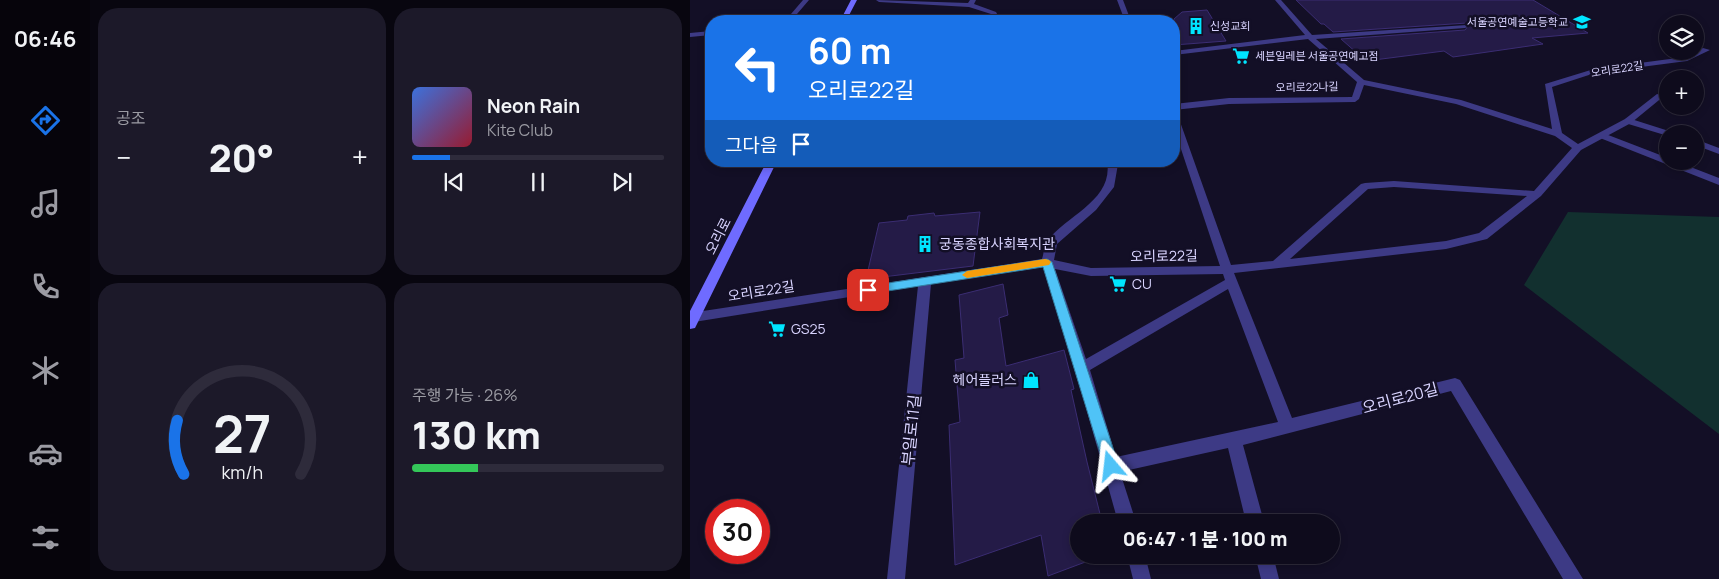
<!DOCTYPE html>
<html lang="ko">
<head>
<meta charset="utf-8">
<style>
  body { margin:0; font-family:Manrope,"Noto Sans KR",sans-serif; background:#1c1929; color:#f1f3f6; height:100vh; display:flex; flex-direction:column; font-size:19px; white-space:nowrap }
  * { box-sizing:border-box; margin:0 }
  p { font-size:16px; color:#9b9ba3 }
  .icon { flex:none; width:28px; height:28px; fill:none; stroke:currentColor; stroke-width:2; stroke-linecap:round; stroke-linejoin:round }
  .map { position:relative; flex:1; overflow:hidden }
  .sheet { display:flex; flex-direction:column; gap:8px; padding:8px; background:#08060f; width:600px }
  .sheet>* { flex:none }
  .top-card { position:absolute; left:15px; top:15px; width:475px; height:152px; border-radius:20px; box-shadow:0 2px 8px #0003,0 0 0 1px #2e2b3b; background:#1a73e8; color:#fff; overflow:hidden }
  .tools { position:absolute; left:969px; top:15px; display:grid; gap:10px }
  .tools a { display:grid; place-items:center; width:45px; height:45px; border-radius:50%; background:#0e0b1c; box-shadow:0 2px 8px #0003,0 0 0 1px #2e2b3b; font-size:25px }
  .speed { position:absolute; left:15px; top:499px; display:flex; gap:10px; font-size:25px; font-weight:700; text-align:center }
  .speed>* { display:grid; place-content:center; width:65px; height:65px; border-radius:50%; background:#0e0b1c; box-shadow:0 2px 8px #0003,0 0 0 1px #2e2b3b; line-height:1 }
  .speed .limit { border:8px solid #d22; background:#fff; color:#111 }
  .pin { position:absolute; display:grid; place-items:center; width:42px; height:42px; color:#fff; margin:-21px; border-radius:10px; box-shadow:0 2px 8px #0006 }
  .me { position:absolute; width:55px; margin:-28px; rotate:343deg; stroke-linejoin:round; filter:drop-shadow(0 0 4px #0008) }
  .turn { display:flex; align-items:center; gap:18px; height:105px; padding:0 20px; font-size:22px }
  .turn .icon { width:65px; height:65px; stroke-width:2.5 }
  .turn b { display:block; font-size:35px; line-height:42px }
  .then { display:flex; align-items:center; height:48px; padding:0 20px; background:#0003; gap:10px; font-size:19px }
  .big { font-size:38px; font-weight:800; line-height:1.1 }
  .sheet .widget { flex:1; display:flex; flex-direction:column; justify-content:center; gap:8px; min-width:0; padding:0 18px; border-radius:20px; background:#1c1929 }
  .sheet .dial { align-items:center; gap:0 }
  .dial svg { height:130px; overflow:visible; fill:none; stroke:#2e2b3b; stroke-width:7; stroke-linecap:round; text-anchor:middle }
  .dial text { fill:#f1f3f6; stroke:none }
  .song { display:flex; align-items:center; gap:15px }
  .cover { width:60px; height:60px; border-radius:8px; background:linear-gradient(135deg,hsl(220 70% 55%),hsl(350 70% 35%)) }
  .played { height:5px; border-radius:2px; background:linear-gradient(90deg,#1a73e8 15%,#2e2b3b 15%) }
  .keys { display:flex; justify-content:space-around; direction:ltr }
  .heat { display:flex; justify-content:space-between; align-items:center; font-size:28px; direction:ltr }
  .charge { height:8px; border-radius:4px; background:linear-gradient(90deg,#34c759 26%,#2e2b3b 0) }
  .sheet .tiles { flex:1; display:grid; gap:8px; grid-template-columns:repeat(2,1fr) }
  .trip { position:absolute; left:380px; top:514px; width:270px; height:50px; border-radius:25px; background:#0e0b1c; box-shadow:0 2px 8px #0003,0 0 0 1px #2e2b3b; font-weight:800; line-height:50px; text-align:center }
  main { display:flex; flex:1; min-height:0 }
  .dock { display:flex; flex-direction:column; width:90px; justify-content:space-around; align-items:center; background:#06040b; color:#9b9ba3 }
  .dock .icon { width:35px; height:35px }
  .dock .on { color:#1a73e8 }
  .dock b { font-size:22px; color:#f1f3f6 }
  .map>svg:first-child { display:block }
  .green { fill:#12302f }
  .building { fill:#241b47; stroke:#3b2d73 }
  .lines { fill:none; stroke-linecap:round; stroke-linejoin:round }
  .service { fill:#3d3a85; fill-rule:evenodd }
  .minor { fill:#3d3a85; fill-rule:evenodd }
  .secondary { fill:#6f6bff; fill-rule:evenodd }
  .route { fill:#4fc3f7; stroke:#337fa1 }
  .slow { fill:#f59e0b }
  .labels { text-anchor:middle; stroke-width:5; stroke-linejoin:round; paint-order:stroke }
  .far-poi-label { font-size:11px; fill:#d9d4ff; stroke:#130f26; text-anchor:start }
  .far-street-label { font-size:11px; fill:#d9d4ff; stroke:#130f26 }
  .street-label { font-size:14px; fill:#d9d4ff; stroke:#130f26 }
  .poi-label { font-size:14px; fill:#d9d4ff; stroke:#130f26; text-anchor:start }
  .near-street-label { font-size:16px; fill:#d9d4ff; stroke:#130f26 }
</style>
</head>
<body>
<main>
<nav class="dock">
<b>06:46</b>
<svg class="icon on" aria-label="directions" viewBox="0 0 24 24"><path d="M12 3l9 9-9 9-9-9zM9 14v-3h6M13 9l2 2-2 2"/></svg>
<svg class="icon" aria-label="music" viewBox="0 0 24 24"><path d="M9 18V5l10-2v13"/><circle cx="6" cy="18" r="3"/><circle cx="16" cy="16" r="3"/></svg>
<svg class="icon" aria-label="phone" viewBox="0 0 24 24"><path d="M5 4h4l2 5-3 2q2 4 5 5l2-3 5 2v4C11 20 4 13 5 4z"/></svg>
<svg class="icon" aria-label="climate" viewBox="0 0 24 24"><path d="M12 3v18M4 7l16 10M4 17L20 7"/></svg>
<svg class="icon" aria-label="car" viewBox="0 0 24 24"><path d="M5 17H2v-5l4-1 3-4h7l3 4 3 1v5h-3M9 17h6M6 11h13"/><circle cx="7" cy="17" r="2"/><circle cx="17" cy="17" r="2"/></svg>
<svg class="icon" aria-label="filters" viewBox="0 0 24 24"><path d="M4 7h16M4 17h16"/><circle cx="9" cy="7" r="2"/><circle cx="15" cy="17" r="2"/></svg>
</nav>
<section class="sheet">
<div class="tiles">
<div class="widget"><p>공조</p>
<div class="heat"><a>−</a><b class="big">20°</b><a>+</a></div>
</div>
<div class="widget">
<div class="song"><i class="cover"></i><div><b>Neon Rain</b><p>Kite Club</p></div></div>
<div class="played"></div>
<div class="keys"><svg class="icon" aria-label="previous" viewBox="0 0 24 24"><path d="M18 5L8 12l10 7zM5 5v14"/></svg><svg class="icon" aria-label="pause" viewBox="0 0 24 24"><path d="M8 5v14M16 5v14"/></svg><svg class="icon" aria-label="next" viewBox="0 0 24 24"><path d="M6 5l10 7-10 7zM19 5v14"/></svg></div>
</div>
<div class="widget dial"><svg viewBox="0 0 100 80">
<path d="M14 69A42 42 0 1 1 86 69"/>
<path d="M14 69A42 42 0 0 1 10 36" stroke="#1a73e8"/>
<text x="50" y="56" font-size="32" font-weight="700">27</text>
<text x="50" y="72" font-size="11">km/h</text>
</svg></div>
<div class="widget"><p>주행 가능 · 26%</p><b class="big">130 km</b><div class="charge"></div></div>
</div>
</section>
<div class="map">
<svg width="1029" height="579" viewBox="0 0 1029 579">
  <rect width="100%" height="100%" fill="#130f26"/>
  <path class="green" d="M878 212 1029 217V434L834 285Z"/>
  <path class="building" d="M606 0H843L898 33 842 38 853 44 763 57 754 51 676 61 651 39 775 30 779 25 777 23 643 32 634 24H631Z
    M517 10 536 41 484 45V19L492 12Z
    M290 212 283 266 176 279 189 223 217 220 218 216 244 213 245 216Z
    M313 284 318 315 309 318 316 366 374 350 384 389 381 390 397 462 412 522H389V555H414L358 576 351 535 265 565 259 425 270 422 265 360 274 358 269 295Z"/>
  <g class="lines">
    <path class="service" d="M938 118 982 132 983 134H978V136L935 123V119Z
      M913 133 978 158V161H985L1029 178V185L910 138 908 136Z
      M1005 139 1029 148V154L1005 145Z"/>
    <path class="minor" d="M113 0H119L101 21H95Z
      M186 0 278 3 280 0H286L284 4 306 12 311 21H305L301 14 279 7 189 2Z
      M427 0H433L441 21H435Z
      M585 0H591L622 35 777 25V27L775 28 626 39 674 80 771 100 862 129 855 84 904 69 995 57 1013 48 1020 50 997 61 905 73 862 87 872 133 888 144 935 119 967 94 974 96 941 123 891 150 851 196 797 239 756 249 544 273 602 418 765 378 770 380 893 579H873L761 391 553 445 574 522H556L538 448 430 472 446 522H428L385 368 353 267 241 284 215 579H197L228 286 4 322 0 321V313L352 259C354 253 354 245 358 240 377 215 424 200 417 161H427L428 164 424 187 406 210 367 244 364 260 401 268 530 266 484 128V113L488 116 541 265 583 261 671 184 675 183 704 181 844 191 882 148 865 136 766 104 674 85 669 99 665 102 539 104 484 110V104L539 98 662 97 667 82 618 39 484 55V51L615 35ZM704 187 837 196 789 233 756 241 600 259 678 189ZM365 269 401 276 533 274 535 280 396 359ZM538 289 588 422 426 457 400 370Z
      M21 31V35L0 37V33Z
      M437 555H455L461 579H443Z
      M565 555H583L589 579H571Z"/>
    <path class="secondary" d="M161 0H167L156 21H150Z
      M77 161H87L7 324 5 328 0 329V311Z"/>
  </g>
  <path class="route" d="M357 259 362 262 429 466 426 471 421 473 416 471 414 466 353 267 178 294 172 290 178 286Z"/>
  <path class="slow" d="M355 259 359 260 361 262 359 265 277 278 272 275 277 271Z"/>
  <defs>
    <g id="school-bare" transform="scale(1.35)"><path d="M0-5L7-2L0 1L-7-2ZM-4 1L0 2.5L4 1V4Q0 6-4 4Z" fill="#00e5ff" stroke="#130f26" stroke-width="2.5" paint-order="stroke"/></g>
    <g id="building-bare" transform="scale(1.35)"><path d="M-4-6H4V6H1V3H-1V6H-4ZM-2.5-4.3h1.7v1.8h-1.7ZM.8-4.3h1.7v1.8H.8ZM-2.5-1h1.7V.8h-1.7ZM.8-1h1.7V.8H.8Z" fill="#00e5ff" stroke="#130f26" stroke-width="2.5" paint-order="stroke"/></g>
    <g id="supermarket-bare" transform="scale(1.35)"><path d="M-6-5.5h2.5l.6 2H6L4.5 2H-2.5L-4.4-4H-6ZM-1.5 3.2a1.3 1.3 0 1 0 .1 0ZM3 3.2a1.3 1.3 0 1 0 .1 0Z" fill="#00e5ff" stroke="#130f26" stroke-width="2.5" paint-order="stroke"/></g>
    <g id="shop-bare" transform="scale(1.35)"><path d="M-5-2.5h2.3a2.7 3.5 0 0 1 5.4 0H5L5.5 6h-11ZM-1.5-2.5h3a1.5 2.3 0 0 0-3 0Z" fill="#00e5ff" stroke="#130f26" stroke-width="2.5" paint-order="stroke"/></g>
  </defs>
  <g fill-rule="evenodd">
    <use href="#school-bare" x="892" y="22"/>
    <use href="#building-bare" x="506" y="26"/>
    <use href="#supermarket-bare" x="551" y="56"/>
    <use href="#building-bare" x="235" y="244"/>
    <use href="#supermarket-bare" x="428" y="284"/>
    <use href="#supermarket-bare" x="87" y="329"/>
    <use href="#shop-bare" x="341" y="380"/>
  </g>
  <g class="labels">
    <g class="far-poi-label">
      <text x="878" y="26" text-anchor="end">서울공연예술고등학교</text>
      <text x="520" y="30">신성교회</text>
      <text x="565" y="60">세븐일레븐 서울공연예고점</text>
    </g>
    <g class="far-street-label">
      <text transform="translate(927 69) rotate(-9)" y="4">오리로22길</text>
      <text transform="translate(617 87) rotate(-1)" y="4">오리로22나길</text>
    </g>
    <g class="street-label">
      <text transform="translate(28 236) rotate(-63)" y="5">오리로</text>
      <text transform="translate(474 256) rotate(-1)" y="5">오리로22길</text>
      <text transform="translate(71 291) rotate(-9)" y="5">오리로22길</text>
    </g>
    <g class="poi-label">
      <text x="249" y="249">궁동종합사회복지관</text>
      <text x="442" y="289">CU</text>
      <text x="101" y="334">GS25</text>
      <text x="327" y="385" text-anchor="end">헤어플러스</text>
    </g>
    <g class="near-street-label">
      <text transform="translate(710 398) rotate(-15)" y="6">오리로20길</text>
      <text transform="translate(221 430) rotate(-84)" y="6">부일로11길</text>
    </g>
  </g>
</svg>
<div class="tools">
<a><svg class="icon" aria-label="layers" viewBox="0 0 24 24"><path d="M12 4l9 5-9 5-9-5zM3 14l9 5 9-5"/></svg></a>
<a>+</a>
<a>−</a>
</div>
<div class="speed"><div class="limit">30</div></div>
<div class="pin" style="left:178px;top:290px;background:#d93025"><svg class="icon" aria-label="arrive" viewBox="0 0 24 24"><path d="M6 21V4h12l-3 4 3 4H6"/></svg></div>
<svg class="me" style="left:421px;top:466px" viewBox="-20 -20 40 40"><path d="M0-17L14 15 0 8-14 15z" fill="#4fc3f7" stroke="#fff" stroke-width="4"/></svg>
<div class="trip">06:47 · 1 분 · 100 m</div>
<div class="top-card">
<div class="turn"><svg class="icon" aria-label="left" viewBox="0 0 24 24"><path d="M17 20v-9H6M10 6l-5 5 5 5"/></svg><div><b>60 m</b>오리로22길</div></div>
<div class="then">그다음<svg class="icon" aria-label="arrive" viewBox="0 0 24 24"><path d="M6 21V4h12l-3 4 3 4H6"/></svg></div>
</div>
</div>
</main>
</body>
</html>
